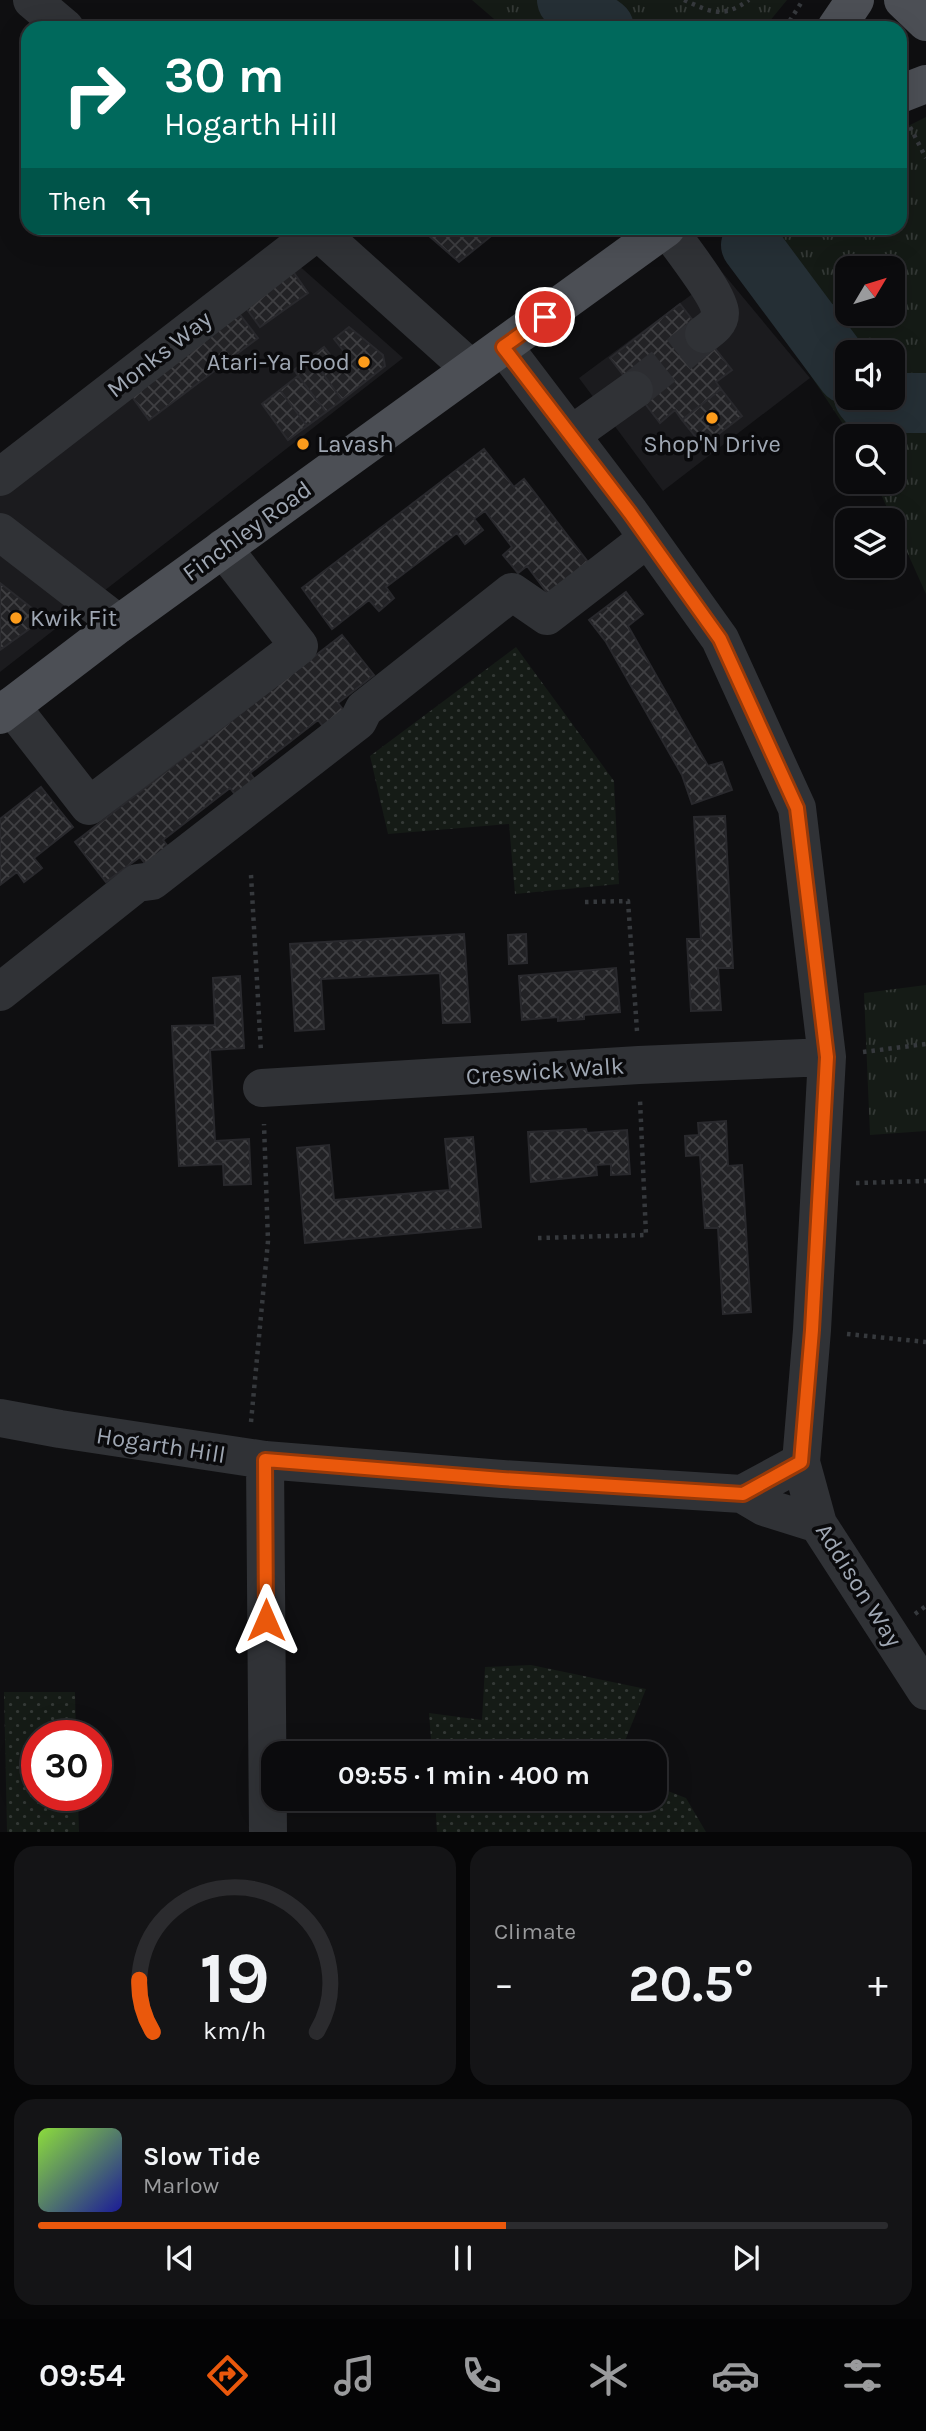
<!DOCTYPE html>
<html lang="en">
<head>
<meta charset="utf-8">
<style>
  body { margin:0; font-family:Karla,sans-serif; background:#141416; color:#f1f3f6; height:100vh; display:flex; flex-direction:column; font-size:26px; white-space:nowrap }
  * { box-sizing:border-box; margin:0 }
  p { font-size:23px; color:#9a9b9d }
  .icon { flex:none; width:38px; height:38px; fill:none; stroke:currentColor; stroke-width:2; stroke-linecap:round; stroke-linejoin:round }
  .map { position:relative; height:1832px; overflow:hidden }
  .drawer { display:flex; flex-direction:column; gap:14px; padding:14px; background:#060607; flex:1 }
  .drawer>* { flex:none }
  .hud { position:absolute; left:21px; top:21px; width:886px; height:214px; border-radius:21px; box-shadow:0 7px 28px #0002,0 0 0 2px #2b2b2e; background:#00695c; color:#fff; overflow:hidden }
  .needle { width:46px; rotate:52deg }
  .controls { position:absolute; left:835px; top:256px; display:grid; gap:14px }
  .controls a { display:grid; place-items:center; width:70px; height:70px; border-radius:14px; background:#0b0b0d; box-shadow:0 7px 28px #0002,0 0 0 2px #2b2b2e; font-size:35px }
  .speed { position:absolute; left:21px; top:1720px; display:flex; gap:14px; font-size:35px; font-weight:700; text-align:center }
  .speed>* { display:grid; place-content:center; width:91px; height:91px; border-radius:50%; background:#0b0b0d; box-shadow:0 7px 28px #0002,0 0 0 2px #2b2b2e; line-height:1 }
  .speed .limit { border:10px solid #d22; background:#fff; color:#111 }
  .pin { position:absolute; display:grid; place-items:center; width:60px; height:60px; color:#fff; margin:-30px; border:4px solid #fff; border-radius:50%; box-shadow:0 2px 7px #0007 }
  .me { position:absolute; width:77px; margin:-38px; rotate:0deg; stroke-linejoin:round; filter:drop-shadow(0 0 5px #0008) }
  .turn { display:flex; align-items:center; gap:24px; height:147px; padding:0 28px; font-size:32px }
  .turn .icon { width:91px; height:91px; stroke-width:2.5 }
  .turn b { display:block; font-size:49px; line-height:60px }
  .then { display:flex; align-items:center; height:66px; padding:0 28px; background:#0003; gap:14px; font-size:26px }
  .big { font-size:52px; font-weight:700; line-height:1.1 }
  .drawer .tile { flex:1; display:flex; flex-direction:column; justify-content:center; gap:10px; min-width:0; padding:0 24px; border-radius:21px; background:#141416 }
  .drawer .dial { align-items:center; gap:0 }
  .dial svg { height:182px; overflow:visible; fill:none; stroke:#2b2b2e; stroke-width:7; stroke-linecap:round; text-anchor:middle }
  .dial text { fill:#f1f3f6; stroke:none }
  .song { display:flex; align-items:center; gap:21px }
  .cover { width:84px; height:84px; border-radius:10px; background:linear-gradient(135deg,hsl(90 70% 55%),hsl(240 70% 35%)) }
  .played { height:7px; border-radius:4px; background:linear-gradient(90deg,#ea580c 55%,#2b2b2e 55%) }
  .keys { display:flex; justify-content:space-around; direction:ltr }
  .heat { display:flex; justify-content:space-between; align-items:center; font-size:38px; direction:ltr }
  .drawer .tiles { flex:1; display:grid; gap:14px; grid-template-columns:1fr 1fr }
  .tile:last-child { grid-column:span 2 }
  .trip { position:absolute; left:261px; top:1741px; width:406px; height:70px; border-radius:21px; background:#0b0b0d; box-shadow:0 7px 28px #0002,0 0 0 2px #2b2b2e; font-weight:700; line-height:70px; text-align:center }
  .menu { display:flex; height:112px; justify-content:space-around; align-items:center; background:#040405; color:#9a9b9d }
  .menu .icon { width:49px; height:49px }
  .menu .active { color:#ea580c }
  .menu b { font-size:32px; color:#f1f3f6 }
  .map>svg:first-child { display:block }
  .built { fill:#1b1b1e }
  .grass { fill:url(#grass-tufts); fill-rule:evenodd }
  .garden { fill:url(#garden-dots) }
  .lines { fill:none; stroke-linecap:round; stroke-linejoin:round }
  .river { stroke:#252f35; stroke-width:60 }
  .building { fill:url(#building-cross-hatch); stroke:#29292d; stroke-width:2 }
  .minor-tunnel { stroke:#2c2d31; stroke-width:38; stroke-dasharray:38 19; stroke-linecap:butt }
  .path { stroke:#36393d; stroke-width:4.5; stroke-dasharray:3.5 5; stroke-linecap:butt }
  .minor { stroke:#303236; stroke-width:38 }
  .major { stroke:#4c4f55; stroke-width:38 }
  .route-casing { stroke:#983908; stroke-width:18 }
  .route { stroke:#ea580c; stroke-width:12 }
  .poi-dot { fill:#fc9c1c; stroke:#0a0a0c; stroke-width:2.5 }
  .labels { text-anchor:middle; stroke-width:7; stroke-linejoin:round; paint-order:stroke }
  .street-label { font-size:24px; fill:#9fa7b3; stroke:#0a0a0c }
  .poi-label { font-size:24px; fill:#9fa7b3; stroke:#0a0a0c; text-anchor:start }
</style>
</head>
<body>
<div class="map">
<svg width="926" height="1833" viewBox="0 0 926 1833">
  <defs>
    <pattern id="grass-tufts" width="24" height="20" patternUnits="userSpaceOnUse" patternTransform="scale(1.75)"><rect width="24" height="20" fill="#151b16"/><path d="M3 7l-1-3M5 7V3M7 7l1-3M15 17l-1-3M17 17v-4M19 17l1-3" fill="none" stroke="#343936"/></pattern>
    <pattern id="garden-dots" width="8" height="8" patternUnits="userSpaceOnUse" patternTransform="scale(1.75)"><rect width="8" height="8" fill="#151b16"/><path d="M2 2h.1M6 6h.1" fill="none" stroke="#343936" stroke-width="1.8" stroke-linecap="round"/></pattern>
    <pattern id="building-cross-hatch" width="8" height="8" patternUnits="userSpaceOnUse" patternTransform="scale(1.75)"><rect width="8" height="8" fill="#222225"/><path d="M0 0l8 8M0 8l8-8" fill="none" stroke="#3f3f42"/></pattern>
  </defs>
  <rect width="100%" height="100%" fill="#0f0f11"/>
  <path class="built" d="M287 255 403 358 0 672V477Z
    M722 272 810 378 663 491 579 378Z"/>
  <path class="grass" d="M472 0H787L764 28H536L501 25Z
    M926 117V594L875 481H892V436H851L737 265 771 228H900V130ZM847 268H892V313H847ZM847 352H892V397H847Z
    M926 985V1131L870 1135 864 993Z"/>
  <path class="garden" d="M516 647 614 781 619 884 515 894 509 824 388 834 370 756Z
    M531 1665 646 1689 620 1753H432L429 1713 482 1720 485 1667Z
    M4 1692H75L76 1736H37V1796H78L79 1832H7Z
    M655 1786 686 1798 706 1832H437L435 1799H654Z"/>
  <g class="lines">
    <path class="river" d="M567 0 604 28
      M751 245 847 374
      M864 397 869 403H926"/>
  </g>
  <path class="building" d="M420 228H501L459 262Z
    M292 270 308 293 260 327 243 304Z
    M680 304 732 370 716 382 721 389 682 420 675 410 660 423 610 358Z
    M238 312 258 338 149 420 130 394Z
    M349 327 383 355 385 366 342 400 311 357 324 347 339 366 349 358 334 339Z
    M311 357 342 400 326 412 294 370Z
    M298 376 326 412 307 426 280 390Z
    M721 389 742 416 703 446 682 420Z
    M280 390 307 426 288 440 262 404Z
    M484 449 514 487 524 479 595 571 555 603 527 566 518 573 503 555 512 547 485 511 474 519 483 530 465 544 457 533 386 587 394 598 379 611 369 600 332 629 302 588Z
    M0 583 33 609 32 627 0 650Z
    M626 592 643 614 628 626 708 766 722 762 732 790 692 804 682 775 606 642 589 620Z
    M342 635 374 675 338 703 349 717 329 734 318 720 250 773 260 786 240 801 230 788 163 840 173 853 150 870 140 857 106 882 75 842Z
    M41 787 73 827 34 858 42 868 24 882 17 872 0 885V819Z
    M725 816 733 968H718L721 1010 691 1011 687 939H701L694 817Z
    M464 934 470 1022 443 1023 440 973 321 979 324 1029 295 1031 290 944Z
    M526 934 527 963 509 964 508 935Z
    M616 968 620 1012 584 1015V1019L558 1021V1017L522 1020 519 976Z
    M240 976 244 1048 210 1050 215 1141 249 1139 251 1184 224 1185 223 1164 179 1166 172 1026 215 1025 213 978Z
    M726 1121 728 1166 742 1165 751 1312 723 1314 718 1228H705L700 1155 686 1156 685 1136 699 1135 698 1123Z
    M586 1129 587 1133 627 1130 630 1174 611 1175V1164L596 1165 597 1175 531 1182 528 1132Z
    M473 1137 481 1227 305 1243 297 1148 329 1145 334 1200 450 1190 445 1139Z"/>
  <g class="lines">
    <path class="minor-tunnel" d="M634 390 704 334"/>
    <path class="path" d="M684 0C711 12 722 19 749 0
      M785 28 803 0
      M910 127 926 158
      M251 875 261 1052
      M585 902 628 901 637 1031
      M863 1052 926 1044
      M856 1183 926 1181
      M538 1238 646 1235 640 1100
      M847 1334 926 1342
      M251 1422 268 1241 264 1124
      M915 1614 926 1606"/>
    <path class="minor" d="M32 0 65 28
      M314 228 471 369
      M667 228C678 244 720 296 720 313 720 323 711 329 704 334
      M504 347 630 513 720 639 797 808 827 1057 812 1330 801 1462 818 1524 926 1691
      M571 435 634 390
      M0 477 318 231
      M0 532 119 624
      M11 706 89 806 299 646 223 548
      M0 992 137 883 152 881 358 721 364 709 512 592 547 616 648 538
      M262 1088 639 1065 827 1057
      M0 1418 60 1429 265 1460 502 1479 742 1494 764 1507 818 1524
      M265 1460 268 1833
      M742 1494 801 1462"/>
    <path class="major" d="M903 0 926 22
      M836 28 855 0
      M900 94 926 84
      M0 715 119 624 666 228"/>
  </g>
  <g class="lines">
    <g class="route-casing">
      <path id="route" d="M266 1620 265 1460 502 1479 743 1494 801 1462 812 1330 827 1057 797 808 720 639 630 513 503 347 545 317"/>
    </g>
    <use href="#route" class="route"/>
  </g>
  <g class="poi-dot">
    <circle cx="364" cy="362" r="7"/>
    <circle cx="712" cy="418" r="7"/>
    <circle cx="303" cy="444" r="7"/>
    <circle cx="16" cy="618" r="7"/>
  </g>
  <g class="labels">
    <g class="street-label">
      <text transform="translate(159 354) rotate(-38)" y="8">Monks Way</text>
      <text transform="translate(247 531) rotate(-36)" y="8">Finchley Road</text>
      <text transform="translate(545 1071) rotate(-4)" y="8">Creswick Walk</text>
      <text transform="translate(161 1445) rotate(9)" y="8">Hogarth Hill</text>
      <text transform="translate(859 1585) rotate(58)" y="8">Addison Way</text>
    </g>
    <g class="poi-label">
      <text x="350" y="370" text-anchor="end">Atari-Ya Food</text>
      <text x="317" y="452">Lavash</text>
      <text x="712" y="452" text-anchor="middle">Shop'N Drive</text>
      <text x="30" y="626">Kwik Fit</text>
    </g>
  </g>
</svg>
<div class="controls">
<a><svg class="needle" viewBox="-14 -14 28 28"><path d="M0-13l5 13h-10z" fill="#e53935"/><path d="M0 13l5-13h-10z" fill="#9a9b9d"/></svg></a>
<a><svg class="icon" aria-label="sound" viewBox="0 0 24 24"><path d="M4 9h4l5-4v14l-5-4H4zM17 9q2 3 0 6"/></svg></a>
<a><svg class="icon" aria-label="search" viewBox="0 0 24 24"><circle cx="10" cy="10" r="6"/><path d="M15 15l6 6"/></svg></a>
<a><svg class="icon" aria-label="layers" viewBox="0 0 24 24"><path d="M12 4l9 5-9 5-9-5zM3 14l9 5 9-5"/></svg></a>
</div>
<div class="speed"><div class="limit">30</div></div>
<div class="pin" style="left:545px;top:317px;background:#d93025"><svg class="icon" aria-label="arrive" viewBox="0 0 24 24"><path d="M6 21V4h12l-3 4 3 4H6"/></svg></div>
<svg class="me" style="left:266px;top:1620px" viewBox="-20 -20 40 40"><path d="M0-17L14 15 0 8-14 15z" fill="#ea580c" stroke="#fff" stroke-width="4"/></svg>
<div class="trip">09:55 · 1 min · 400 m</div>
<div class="hud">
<div class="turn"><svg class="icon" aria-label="right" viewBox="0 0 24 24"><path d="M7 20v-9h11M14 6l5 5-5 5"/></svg><div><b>30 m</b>Hogarth Hill</div></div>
<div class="then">Then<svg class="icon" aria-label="left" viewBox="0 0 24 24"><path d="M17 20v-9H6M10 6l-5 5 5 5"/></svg></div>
</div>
</div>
<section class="drawer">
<div class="tiles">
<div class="tile dial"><svg viewBox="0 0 100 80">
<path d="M14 69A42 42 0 1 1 86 69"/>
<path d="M14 69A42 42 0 0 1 8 46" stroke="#ea580c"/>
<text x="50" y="56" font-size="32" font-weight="700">19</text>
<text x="50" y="72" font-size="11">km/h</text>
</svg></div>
<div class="tile"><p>Climate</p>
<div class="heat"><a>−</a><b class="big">20.5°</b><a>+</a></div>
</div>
<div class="tile">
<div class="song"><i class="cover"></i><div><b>Slow Tide</b><p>Marlow</p></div></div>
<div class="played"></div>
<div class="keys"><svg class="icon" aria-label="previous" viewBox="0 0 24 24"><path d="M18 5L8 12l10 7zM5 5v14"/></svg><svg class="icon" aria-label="pause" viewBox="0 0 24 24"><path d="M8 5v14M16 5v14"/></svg><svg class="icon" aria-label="next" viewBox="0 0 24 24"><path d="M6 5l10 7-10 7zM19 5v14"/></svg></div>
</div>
</div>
</section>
<nav class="menu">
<b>09:54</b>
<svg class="icon active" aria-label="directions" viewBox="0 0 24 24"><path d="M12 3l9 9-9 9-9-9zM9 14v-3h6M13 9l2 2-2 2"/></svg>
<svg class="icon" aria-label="music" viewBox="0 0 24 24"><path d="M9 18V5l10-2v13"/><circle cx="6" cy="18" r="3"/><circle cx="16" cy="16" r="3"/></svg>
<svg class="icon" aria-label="phone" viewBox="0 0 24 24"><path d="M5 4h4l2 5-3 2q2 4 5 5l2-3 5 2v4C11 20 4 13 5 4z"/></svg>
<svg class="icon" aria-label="climate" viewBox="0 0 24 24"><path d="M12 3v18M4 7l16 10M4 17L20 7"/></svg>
<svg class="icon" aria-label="car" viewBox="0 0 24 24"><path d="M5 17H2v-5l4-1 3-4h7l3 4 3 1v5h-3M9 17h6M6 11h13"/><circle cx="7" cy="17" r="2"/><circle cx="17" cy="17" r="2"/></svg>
<svg class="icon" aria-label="filters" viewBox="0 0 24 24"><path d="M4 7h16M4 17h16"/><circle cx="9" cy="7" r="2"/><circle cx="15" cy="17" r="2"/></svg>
</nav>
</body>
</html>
